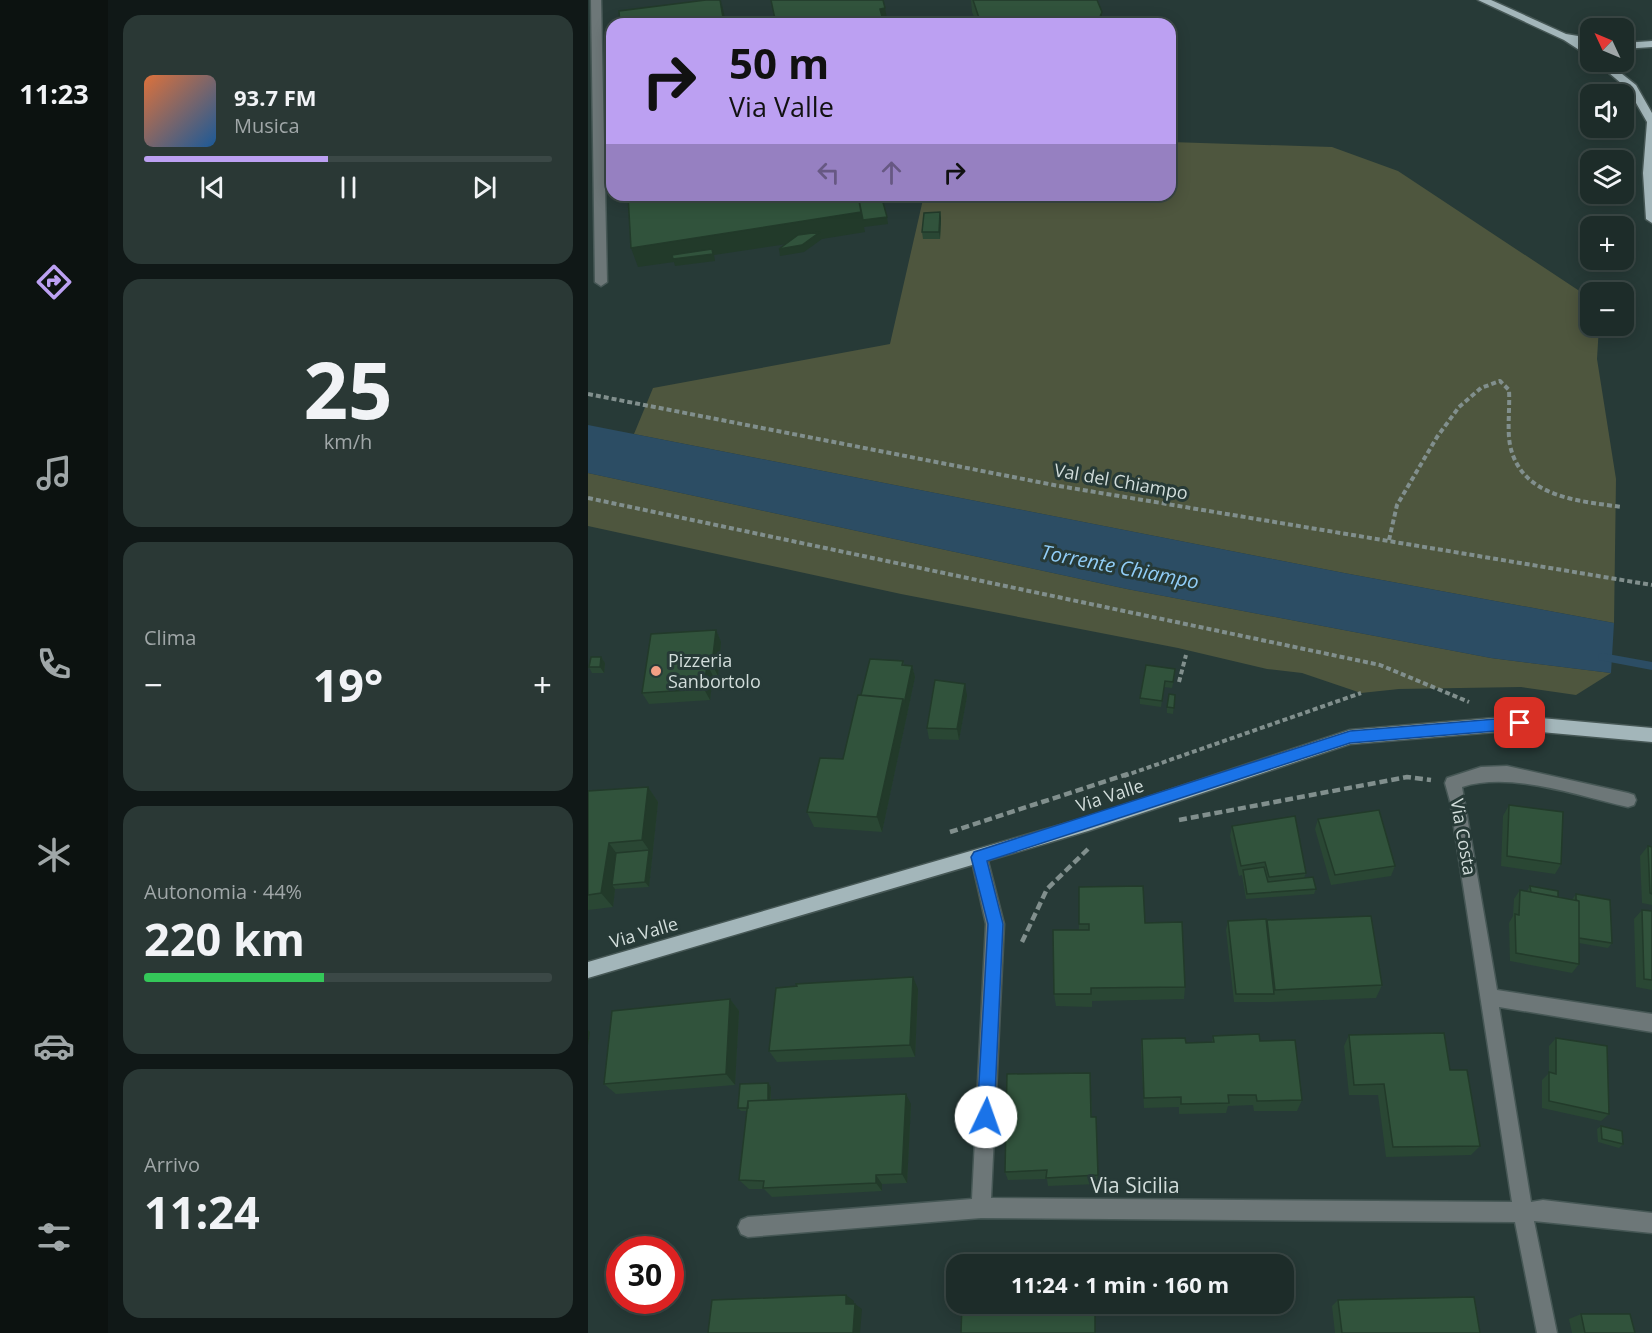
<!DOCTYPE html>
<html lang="it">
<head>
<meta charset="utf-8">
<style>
  body { margin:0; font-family:"Open Sans",sans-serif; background:#2a3835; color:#f1f3f6; height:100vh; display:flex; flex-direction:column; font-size:22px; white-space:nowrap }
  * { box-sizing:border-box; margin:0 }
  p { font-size:20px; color:#a0a7a8 }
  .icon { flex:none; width:33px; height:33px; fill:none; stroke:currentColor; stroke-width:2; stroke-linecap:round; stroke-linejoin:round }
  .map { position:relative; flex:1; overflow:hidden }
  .panel { display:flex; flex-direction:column; gap:15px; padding:15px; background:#101817; width:480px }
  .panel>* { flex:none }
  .hud { position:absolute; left:18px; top:18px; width:570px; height:183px; border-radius:18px; box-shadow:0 3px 15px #0003,0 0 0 2px #3b4846; background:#bca0f2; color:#111; overflow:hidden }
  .needle { width:39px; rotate:314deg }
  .fabs { position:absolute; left:992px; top:18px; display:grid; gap:12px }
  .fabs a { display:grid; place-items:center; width:54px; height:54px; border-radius:12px; background:#1d2c29; box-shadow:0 3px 15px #0003,0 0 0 2px #3b4846; font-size:30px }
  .speed { position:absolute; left:18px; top:1236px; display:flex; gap:12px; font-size:30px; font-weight:700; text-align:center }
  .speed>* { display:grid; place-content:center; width:78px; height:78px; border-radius:50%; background:#1d2c29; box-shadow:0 3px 15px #0003,0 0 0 2px #3b4846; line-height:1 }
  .speed .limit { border:9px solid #d22; background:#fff; color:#111 }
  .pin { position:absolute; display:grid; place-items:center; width:51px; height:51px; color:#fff; margin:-26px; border-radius:12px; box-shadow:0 3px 9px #0006 }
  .me { position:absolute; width:66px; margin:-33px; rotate:3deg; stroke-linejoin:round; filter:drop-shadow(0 0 4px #0008) }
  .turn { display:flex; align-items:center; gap:21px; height:126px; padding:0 24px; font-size:27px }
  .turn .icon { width:78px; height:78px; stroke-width:2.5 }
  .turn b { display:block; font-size:42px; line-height:51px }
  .lanes { display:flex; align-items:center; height:57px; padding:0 24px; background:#0003; justify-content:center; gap:30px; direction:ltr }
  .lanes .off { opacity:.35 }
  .big { font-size:45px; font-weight:700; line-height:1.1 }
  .panel .widget { flex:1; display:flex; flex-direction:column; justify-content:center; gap:9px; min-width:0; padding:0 21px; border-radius:18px; background:#2a3835 }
  .panel .dial { align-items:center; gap:0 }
  .dial b { font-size:78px; line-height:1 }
  .song { display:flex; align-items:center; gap:18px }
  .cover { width:72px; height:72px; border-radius:9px; background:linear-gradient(135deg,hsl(20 70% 55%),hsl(210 70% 35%)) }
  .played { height:6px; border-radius:3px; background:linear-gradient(90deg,#bca0f2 45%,#3b4846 45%) }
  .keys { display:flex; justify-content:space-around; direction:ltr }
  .heat { display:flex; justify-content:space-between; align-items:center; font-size:33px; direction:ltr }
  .charge { height:9px; border-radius:4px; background:linear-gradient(90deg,#34c759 44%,#3b4846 0) }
  .trip { position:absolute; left:358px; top:1254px; width:348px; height:60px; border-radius:18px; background:#1d2c29; box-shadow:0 3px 15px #0003,0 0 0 2px #3b4846; font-weight:700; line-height:60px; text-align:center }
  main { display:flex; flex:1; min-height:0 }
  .menu { display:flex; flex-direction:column; width:108px; justify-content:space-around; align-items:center; background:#0c1210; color:#a0a7a8 }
  .menu .icon { width:42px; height:42px }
  .menu .current { color:#bca0f2 }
  .menu b { font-size:27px; color:#f1f3f6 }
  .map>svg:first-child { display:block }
  .green { fill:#4e563e }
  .water { fill:#2c4d64 }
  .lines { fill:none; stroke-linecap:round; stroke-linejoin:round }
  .stream { fill:#2c4d64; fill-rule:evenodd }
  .minor-casing { stroke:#465755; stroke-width:3 }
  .major-casing { stroke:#465755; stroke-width:3 }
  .path-far1 { stroke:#818f8d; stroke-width:4; stroke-dasharray:5 3; stroke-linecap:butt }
  .path { stroke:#818f8d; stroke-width:4.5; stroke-dasharray:8 4; stroke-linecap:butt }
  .minor { fill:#6d7778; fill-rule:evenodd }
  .major { fill:#a3b6ba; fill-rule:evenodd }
  .wall { fill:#2a4734 }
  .shaded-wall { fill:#223a2a }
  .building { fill:#31533c; stroke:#223a2a; stroke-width:1.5 }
  .route { fill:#1a73e8; stroke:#114b97; stroke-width:1.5 }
  .poi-dot { fill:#f39f84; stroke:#273a37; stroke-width:2 }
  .labels { text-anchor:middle; stroke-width:6; stroke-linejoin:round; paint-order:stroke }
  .street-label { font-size:18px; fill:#d2dddb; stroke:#273a37 }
  .poi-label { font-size:18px; fill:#d2dddb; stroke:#273a37; text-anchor:start }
  .water-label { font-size:20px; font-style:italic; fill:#91cdf7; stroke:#273a37 }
  .near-street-label { font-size:21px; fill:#d2dddb; stroke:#273a37 }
</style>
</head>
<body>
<main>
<nav class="menu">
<b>11:23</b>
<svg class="icon current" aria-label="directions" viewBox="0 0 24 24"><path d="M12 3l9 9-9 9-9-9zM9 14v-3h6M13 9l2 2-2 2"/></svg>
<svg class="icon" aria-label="music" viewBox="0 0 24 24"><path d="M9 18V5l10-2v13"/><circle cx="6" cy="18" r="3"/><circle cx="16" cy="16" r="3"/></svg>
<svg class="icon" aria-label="phone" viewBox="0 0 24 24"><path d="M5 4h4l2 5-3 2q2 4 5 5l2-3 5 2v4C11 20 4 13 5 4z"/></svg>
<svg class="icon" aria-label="climate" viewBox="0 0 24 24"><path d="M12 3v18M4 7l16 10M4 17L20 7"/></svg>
<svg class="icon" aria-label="car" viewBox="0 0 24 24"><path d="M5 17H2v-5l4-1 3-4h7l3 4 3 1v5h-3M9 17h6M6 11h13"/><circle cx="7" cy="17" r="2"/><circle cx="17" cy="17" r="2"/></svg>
<svg class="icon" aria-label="filters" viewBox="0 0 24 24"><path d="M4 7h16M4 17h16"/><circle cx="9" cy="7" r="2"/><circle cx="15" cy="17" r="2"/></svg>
</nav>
<section class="panel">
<div class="widget">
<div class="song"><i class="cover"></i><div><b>93.7 FM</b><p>Musica</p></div></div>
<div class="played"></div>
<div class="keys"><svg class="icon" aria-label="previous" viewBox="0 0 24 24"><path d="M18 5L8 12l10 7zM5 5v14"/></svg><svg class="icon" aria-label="pause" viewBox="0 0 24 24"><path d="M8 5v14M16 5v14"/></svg><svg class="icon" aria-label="next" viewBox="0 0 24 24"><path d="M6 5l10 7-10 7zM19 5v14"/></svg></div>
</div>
<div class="widget dial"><b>25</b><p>km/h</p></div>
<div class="widget"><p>Clima</p>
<div class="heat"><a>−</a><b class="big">19°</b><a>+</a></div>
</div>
<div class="widget"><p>Autonomia · 44%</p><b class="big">220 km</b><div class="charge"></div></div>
<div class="widget"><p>Arrivo</p><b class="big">11:24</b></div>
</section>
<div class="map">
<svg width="1064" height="1333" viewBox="0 0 1064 1333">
  <rect width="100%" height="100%" fill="#273a37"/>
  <path class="green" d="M582 142 744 147 810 171 1002 298V326H1011L1009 359 1028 479 1026 623 756 573 46 434 65 388 302 344 336 195H582Z
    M0 473 539 589 903 658 1023 673 988 695 933 687 811 689 773 693 714 673 679 669 590 648 313 594 0 526Z"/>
  <path class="water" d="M0 425 756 573 1026 623 1023 673 903 658 539 589 0 473Z"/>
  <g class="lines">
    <path class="stream" d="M1014 653 1064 662V670L1011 660 1010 657 1011 654Z"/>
    <g class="minor-casing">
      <path id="minor" d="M3 0H13L19 282 13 286 7 282Z
        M919 766 1040 793 1046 795 1048 800 1046 805 1040 807C989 796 924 771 874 787L909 990 1064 1014V1032L911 1007 943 1202 955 1200 1064 1213V1233L946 1221 969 1333H949L927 1222 393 1218 160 1237 153 1234 150 1227 153 1220 160 1217 384 1199 398 924 383 857 385 852 391 849 397 852 399 857 416 924 403 1198 924 1202 862 801 857 783 859 778 893 767Z"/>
    </g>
    <g class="major-casing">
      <path id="major" d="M890 0H903L978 34 1002 38V44L991 42 1002 49V57L976 40Z
        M1064 41V47L1035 49V43Z
        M1008 62H1019L1048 85 1064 113V223L1058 219 1055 173 1059 122 1040 89Z
        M931 716 1064 728V742L931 730 762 744 500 831 0 978V962L500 817 762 730Z"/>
    </g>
    <path class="path-far1" d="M0 394 471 486 1064 585
      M0 498 792 665 881 702
      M801 540 809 505 849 437 871 407 893 388 912 381 921 390C922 408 919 428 922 445 933 498 991 501 1034 507
      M591 682 598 655
      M536 776 773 693"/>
    <path class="path" d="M591 820 819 777 843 780
      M362 832 540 774
      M434 942 459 889 500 849"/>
    <use href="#minor" class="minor"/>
    <use href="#major" class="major"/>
  </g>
  <path class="wall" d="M383 0H509L514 24H389L384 12Z
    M352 212 353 219 352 239H335L334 232Z
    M128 630 133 642 130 676H125L122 700 61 704 54 693Z
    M13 657 17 663 16 673H4L1 667Z
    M315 661 316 665 324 666 327 677 294 832 226 827 219 812 255 759 273 695Z
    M587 675 584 688 576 687 573 707 552 704V698Z
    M587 695 585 714 579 713V707Z
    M379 696 371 740 341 739 339 728Z
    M60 787 70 802 61 887 27 889 25 907 0 910V791Z
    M921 805 973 864 967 874 913 866 915 816Z
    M730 819 807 866 803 876 743 885 727 829Z
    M644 826 718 873 716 878 728 889 726 894 658 899 654 875 651 876 642 836Z
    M1060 846 1064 847V905L1054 903 1052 856Z
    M942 886 970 897 984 900 988 894 1024 943 1020 948 991 943V964L984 973 922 961 921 923 925 916 926 899 932 890 939 891Z
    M1054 910 1064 911V990L1048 987 1046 919Z
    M679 920 794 985 788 998 683 1002H646L638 930 640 921 678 923Z
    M557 923 597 987 596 999 504 1001V1007L468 1006 466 994 491 930V924Z
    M330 989 327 1057 189 1062 181 1051Z
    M142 999 151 1011 147 1085 28 1094 16 1084Z
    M761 1035 862 1070 892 1146 883 1155 798 1157 790 1095H761L756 1046Z
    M625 1036 714 1100 709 1111H666L665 1105 640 1106 638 1113 591 1114V1107L556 1108 553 1050 554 1039 598 1043 624 1042Z
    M968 1038 1021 1114 1013 1121 954 1108V1080L961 1073V1046Z
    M502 1073 504 1117H508L510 1184 460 1186 459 1179 420 1180 417 1172Z
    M180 1083 183 1087V1100L323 1104 319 1183 294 1184V1191L184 1197 176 1189H161L151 1180 159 1111H153L150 1108Z
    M1013 1126 1035 1144 1031 1148 1010 1142 1009 1129Z
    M750 1300 892 1333H747L744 1306Z
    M993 1314 1047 1333H984L981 1319Z"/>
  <path class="shaded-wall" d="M133 0 137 18 138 24H136Z
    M297 8 300 24H294L292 9Z
    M514 12V24H502Z
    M273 212 299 217 300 224 276 227 277 232 234 239 216 252 192 256 191 249 220 241 126 255 127 261 87 266 86 262 50 267 43 248Z
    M352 212 353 219 352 239 351 232Z
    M128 630 133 642 130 676 124 664Z
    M13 657 17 663 16 673 12 667Z
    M119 664 125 676 122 700 116 689Z
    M324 666 327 677 294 832 289 817 315 699Z
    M377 684 379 696 371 740 369 729Z
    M60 787 70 802 61 887 57 882 61 850 54 840Z
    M21 843 32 858 24 885 27 889 25 907 13 893Z
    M325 977 330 989 327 1057 322 1045Z
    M142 999 151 1011 147 1085 138 1074Z
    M0 1030 2 1032 0 1045Z
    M180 1083 183 1087 182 1110 179 1107Z
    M318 1094 323 1104 319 1183 314 1174Z
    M288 1175 294 1184V1191L288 1183Z
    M258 1295 266 1301 265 1310 258 1304Z
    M267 1304 274 1309 272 1333H265Z"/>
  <path class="building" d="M118 0H132L136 24H32L31 11Z
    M183 0H295L297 8 292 9 296 24H188Z
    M385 0H509L514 12 511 19 502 24H393Z
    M40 195H270L273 212 43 248Z
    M270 195H293L299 217 275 220Z
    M352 212 351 232H334L336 213Z
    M232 232 214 245 191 249 210 235Z
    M124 249 125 254 85 259 84 255Z
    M128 630 124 664H119L116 689 54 693 63 634Z
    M3 657H13L12 667H1Z
    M282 659 315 661 314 665 324 666 316 704 315 699 273 695Z
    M558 665 587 669 585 682 577 681 574 701 552 698Z
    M347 680 377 684 369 729 339 728Z
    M581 694 587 695 586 708 579 707Z
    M270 695 315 699 289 817 219 812 232 758 255 759Z
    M60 787 54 840 21 843 13 893 0 895V791Z
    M921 805 975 812 973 864 919 856Z
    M791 810 807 866 747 875 730 819Z
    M707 816 718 873 681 877 677 862 653 866 644 826Z
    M1060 846 1064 847V894L1062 893Z
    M61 850 57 882 24 885 28 853Z
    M676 867 680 882 725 877 728 889 659 894 655 870Z
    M555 886 557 923 594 922 597 987 503 988V994H466L465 930H501V924H491V887Z
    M942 886 970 891V897L943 892Z
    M932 890 991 901V964L928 953 927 914 931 915Z
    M988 894 1022 900 1024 943 991 938V901L988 900Z
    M1054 910 1064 911V980L1056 979Z
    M783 916 794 985 687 990 679 920Z
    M678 919 686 994H648L640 921Z
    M325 977 322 1045 181 1051 188 988 209 986 208 984Z
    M142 999 138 1074 16 1084 24 1011Z
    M856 1033 862 1070H879L892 1146 805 1147 796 1084 766 1085 761 1035Z
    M671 1034 672 1041 707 1040 714 1100 669 1101 668 1095H640L641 1103 593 1104V1097L556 1098 554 1039 597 1038 598 1043 626 1042 625 1036Z
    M968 1038 1019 1046 1021 1114 961 1101V1072L968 1074Z
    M502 1073 503 1117H508L510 1175 458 1178 459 1170 417 1172 419 1074Z
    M180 1083V1100L160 1101V1108H150L152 1084Z
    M318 1094 314 1174 288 1175V1183L175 1188 176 1181 151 1180 160 1101Z
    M1013 1126 1034 1131 1035 1144 1014 1139Z
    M258 1295V1304H267L265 1333H120L124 1300Z
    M886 1297 892 1333H754L750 1300Z
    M374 1304H507V1333H373Z
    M993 1314H1042L1047 1333H997Z"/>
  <path class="route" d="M932 717 939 723 932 729 762 743 399 861 415 924 406 1117 403 1123 398 1125 392 1123 389 1117 400 924 383 857 386 852 762 731Z"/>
  <circle class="poi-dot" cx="68" cy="671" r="6"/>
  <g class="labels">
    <g class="street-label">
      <text transform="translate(533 482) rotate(10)" y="6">Val del Chiampo</text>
      <text transform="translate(522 796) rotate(-18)" y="6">Via Valle</text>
      <text transform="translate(875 837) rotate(80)" y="6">Via Costa</text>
      <text transform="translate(56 933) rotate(-16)" y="6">Via Valle</text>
    </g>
    <g class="poi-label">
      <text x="80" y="667">Pizzeria<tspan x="80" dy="21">Sanbortolo</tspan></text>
    </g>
    <g class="water-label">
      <text transform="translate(532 567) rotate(11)" y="7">Torrente Chiampo</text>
    </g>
    <g class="near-street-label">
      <text x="547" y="1193">Via Sicilia</text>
    </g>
  </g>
</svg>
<div class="fabs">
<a><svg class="needle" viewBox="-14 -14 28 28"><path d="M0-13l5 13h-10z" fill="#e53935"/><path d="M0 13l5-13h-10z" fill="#a0a7a8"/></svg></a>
<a><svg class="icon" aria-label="sound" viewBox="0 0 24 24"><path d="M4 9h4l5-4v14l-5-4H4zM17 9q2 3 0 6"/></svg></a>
<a><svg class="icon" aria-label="layers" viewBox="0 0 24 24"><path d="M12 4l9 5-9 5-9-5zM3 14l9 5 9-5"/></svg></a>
<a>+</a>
<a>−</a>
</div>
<div class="speed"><div class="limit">30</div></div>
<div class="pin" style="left:932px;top:723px;background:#d93025"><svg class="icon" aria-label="arrive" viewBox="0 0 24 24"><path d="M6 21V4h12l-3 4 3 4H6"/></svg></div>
<svg class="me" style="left:398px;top:1117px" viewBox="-20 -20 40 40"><circle r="19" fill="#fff"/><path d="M0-13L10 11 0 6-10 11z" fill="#1a73e8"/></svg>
<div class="trip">11:24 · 1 min · 160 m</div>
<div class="hud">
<div class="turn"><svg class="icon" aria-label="right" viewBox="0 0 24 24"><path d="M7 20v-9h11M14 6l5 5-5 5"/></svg><div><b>50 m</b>Via Valle</div></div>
<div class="lanes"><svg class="icon off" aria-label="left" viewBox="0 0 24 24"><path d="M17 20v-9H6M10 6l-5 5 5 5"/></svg><svg class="icon off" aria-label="ahead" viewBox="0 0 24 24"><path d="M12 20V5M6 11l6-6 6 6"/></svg><svg class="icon" aria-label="right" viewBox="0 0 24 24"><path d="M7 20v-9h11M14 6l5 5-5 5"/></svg></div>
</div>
</div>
</main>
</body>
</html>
